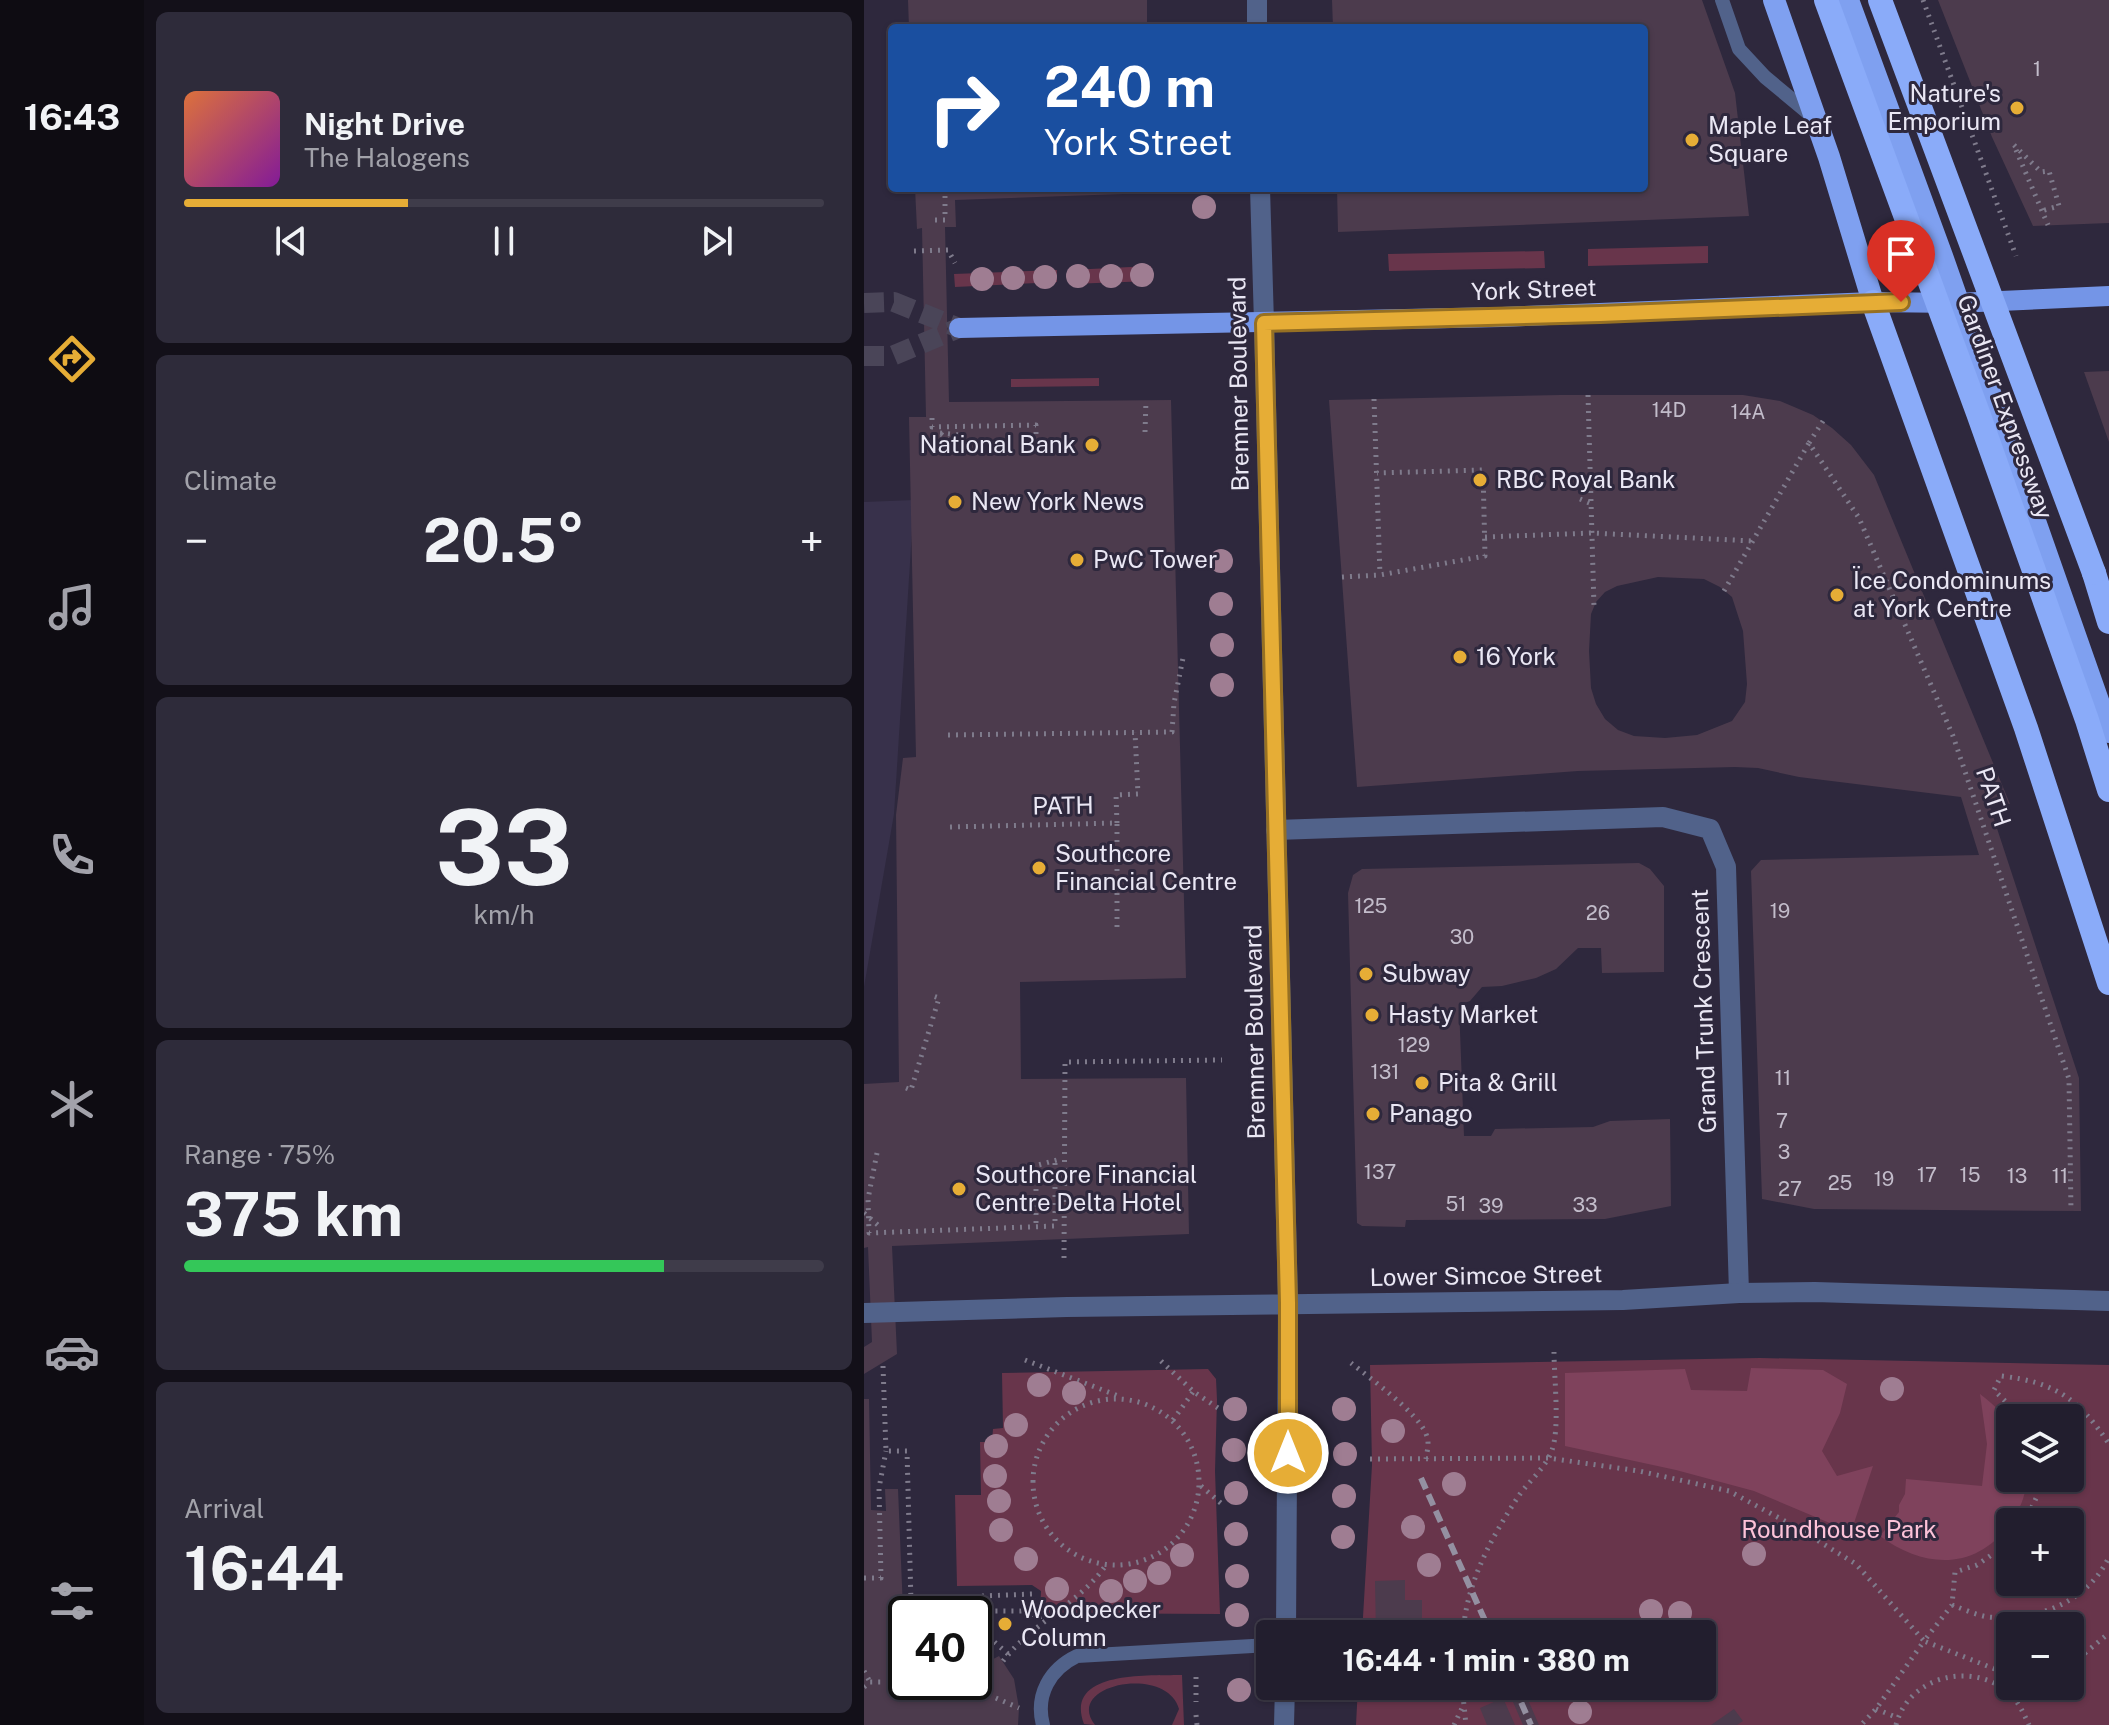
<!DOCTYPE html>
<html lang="en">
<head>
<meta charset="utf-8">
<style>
  body { margin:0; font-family:"Public Sans",sans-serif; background:#2e2b3a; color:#f1f3f6; height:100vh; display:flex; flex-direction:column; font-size:30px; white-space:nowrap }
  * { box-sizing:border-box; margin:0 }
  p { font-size:26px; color:#a2a2aa }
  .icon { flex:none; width:44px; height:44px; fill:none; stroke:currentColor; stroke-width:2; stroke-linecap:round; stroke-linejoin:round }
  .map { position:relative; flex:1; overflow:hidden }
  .sheet { display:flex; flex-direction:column; gap:12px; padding:12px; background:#131019; width:720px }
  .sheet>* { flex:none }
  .top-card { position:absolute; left:24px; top:24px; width:760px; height:168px; border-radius:8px; box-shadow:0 2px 6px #0004,0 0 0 2px #3f3c4a; background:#1a4fa0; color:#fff; overflow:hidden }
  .controls { position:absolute; left:1132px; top:1404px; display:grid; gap:16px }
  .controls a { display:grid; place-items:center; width:88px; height:88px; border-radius:8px; background:#221e2e; box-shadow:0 2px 6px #0004,0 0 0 2px #3f3c4a; font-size:40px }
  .speed { position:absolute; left:24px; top:1596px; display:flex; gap:16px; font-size:40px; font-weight:700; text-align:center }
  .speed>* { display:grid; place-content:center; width:104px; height:104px; border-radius:50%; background:#221e2e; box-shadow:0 2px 6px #0004,0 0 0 2px #3f3c4a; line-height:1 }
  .speed .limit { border:4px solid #111; border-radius:12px; background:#fff; color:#111 }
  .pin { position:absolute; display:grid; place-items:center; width:68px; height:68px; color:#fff; margin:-82px -34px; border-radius:50% 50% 50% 0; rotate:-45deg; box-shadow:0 0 8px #0007 }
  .pin .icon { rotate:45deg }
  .me { position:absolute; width:88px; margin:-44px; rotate:0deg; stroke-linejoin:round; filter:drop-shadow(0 0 6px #0008) }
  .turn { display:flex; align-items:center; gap:28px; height:168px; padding:0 24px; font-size:36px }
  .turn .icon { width:104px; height:104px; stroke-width:2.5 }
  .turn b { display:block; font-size:56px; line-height:68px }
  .big { font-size:60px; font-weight:700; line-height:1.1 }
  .sheet .widget { flex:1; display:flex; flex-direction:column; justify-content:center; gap:12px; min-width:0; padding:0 28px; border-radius:12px; background:#2e2b3a }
  .sheet .dial { align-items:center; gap:0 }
  .dial b { font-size:104px; line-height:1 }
  .song { display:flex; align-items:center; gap:24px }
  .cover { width:96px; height:96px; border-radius:12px; background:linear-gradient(135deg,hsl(20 70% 55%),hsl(290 70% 35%)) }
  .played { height:8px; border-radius:4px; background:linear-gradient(90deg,#e6ad36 35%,#3f3c4a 35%) }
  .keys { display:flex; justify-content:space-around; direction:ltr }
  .heat { display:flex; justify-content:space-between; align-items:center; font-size:44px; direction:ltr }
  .charge { height:12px; border-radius:6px; background:linear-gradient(90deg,#34c759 75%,#3f3c4a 0) }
  .trip { position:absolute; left:392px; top:1620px; width:460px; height:80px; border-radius:8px; background:#221e2e; box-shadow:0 2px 6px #0004,0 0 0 2px #3f3c4a; font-weight:700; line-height:80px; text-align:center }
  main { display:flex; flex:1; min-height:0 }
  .menu { display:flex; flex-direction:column; width:144px; justify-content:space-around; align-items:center; background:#0e0c12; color:#a2a2aa }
  .menu .icon { width:56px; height:56px }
  .menu .selected { color:#e6ad36 }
  .menu b { font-size:36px; color:#f1f3f6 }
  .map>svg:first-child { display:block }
  .built { fill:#38314b }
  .green { fill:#68354b; fill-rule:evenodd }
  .forest { fill:#7f425c }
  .building { fill:#4c3b4d; fill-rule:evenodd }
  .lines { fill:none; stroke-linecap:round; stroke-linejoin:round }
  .primary-tunnel { stroke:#4a4558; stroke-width:20; stroke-dasharray:20 10; stroke-linecap:butt }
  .path { stroke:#7f7b8c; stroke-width:5; stroke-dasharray:2 6; stroke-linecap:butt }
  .service { stroke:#51628a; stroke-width:14 }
  .minor { stroke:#51628a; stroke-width:20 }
  .tertiary { stroke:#51628a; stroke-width:20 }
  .primary { stroke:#7495e7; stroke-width:20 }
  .trunk { stroke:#7fa0f0; stroke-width:22 }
  .motorway { stroke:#8aabf9; stroke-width:24 }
  .rail { stroke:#9490a1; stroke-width:6; stroke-dasharray:12 6; stroke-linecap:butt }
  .motorway-bridge { stroke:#8aabf9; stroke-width:24 }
  .tree { fill:#9f7d92 }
  .route-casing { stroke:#967023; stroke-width:20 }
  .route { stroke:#e6ad36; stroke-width:14 }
  .poi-dot { fill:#e6ad36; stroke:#2e283d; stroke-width:3 }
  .labels { text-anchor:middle; stroke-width:6; stroke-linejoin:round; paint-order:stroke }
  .number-label { font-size:20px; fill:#c2bcca }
  .poi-label { font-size:24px; fill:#eae7f4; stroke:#2e283d; text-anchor:start }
  .street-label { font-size:24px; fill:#eae7f4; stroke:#2e283d }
  .park-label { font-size:24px; fill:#fcc2d8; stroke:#2e283d }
</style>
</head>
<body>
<main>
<nav class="menu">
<b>16:43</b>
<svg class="icon selected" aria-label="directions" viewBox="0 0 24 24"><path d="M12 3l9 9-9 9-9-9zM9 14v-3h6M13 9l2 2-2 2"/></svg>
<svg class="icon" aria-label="music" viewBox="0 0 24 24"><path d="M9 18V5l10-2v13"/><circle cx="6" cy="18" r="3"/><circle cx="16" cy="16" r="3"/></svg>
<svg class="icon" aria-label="phone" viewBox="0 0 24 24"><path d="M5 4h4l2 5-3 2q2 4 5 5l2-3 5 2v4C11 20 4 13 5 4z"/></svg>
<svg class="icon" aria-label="climate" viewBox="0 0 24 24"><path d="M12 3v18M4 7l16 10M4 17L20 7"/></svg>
<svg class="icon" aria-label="car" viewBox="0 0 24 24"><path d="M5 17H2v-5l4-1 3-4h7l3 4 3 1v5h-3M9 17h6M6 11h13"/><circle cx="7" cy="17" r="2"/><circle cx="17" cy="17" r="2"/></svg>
<svg class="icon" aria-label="filters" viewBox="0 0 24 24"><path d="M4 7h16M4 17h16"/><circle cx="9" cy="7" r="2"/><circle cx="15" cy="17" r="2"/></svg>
</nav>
<section class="sheet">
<div class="widget">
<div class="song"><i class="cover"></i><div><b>Night Drive</b><p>The Halogens</p></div></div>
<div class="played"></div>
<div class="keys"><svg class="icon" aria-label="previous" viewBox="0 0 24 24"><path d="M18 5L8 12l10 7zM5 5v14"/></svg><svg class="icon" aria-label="pause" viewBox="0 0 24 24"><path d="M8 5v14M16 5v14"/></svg><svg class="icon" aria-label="next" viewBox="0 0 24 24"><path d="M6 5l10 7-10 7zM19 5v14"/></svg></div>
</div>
<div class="widget"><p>Climate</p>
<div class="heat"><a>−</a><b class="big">20.5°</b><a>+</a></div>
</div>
<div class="widget dial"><b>33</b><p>km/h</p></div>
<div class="widget"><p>Range · 75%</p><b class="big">375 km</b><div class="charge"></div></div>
<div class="widget"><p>Arrival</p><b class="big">16:44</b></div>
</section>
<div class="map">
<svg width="1245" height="1725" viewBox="0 0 1245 1725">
  <rect width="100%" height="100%" fill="#2e283d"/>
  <path class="built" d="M50 500 30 814 0 987V502Z"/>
  <path class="green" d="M844 246V263L724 266V249Z
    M680 251 681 268 525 271 524 254Z
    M287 266 288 281 206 284V270Z
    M193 270V282L91 287 90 274Z
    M235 378V386L147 387V379Z
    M896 1358 1245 1365V1725H492L494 1686H838V1634H498L508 1465 506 1365ZM1146 1418H1206V1478H1146ZM1146 1522H1206V1582H1146ZM1146 1626H1206V1686H1146Z
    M344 1369 352 1379 353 1400 351 1471 356 1614 176 1613 177 1591 168 1585 93 1586 91 1495H117L116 1442H128L129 1429 139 1428 138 1373Z
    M318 1675 320 1725H308L315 1709C303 1664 199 1684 231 1725L220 1724C199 1669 289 1676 318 1675Z"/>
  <path class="forest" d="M887 1368 959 1370 983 1384 976 1413 958 1451 973 1476 1009 1466 987 1532 890 1491 812 1470 701 1446V1373L821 1369 827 1390 883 1391Z
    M1116 1394C1156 1425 1146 1431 1146 1478H1162C1163 1495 1155 1511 1146 1523 1113 1571 1060 1569 1016 1536L1035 1512V1505L1041 1494 1042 1479 1118 1486 1123 1444Z"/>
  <path class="building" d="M44 0H283V28H45Z
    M468 0H838L871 93 885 216 474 232 473 188H780V28H469Z
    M1074 0H1245V223L1169 226 1128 137Z
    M51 188H287L288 193 91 200 92 227H81L85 402 307 400 322 978 156 982 157 1079 322 1078 325 1234 28 1246 33 1354 0 1374V1347L8 1342 4 1247 0 1248V1084L35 1082 32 815 39 758 52 757 45 417H62L58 228 53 229Z
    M1245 371V442L1220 372Z
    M697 395H879L916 401 949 415 968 428 987 445 1010 475 1146 804 1124 801 1215 1078 1217 1211 950 1209 898 1199 887 871 897 860 1115 855 1097 797 935 777 894 768 871 767 714 771 493 787 465 400ZM794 577 840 579 856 587 868 597 879 631 883 684 881 702 868 721 833 735 801 738 770 736 754 730 741 719 732 704 727 688 725 651 727 614 732 602 741 592 753 586Z
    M775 863 786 869 800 886V972L738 973 737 948H714L692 969 672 978 638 986 618 987 606 1001 595 1005 600 1136H627L631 1129 729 1127 746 1121 806 1119 807 1206 741 1219 542 1220 541 1227 498 1226 493 1223 484 893 489 875 498 869Z
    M0 1399H5L7 1510 22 1511 21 1489H34L42 1682H110V1669L135 1656 150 1679 155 1708 154 1725H0Z
    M541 1580V1600H558V1619L574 1618 575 1634H512L511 1581Z
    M642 1686H658L675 1725H659Z
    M639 1698 651 1725H623L616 1708Z
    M870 1709 879 1721 873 1725H847Z"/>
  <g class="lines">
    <path class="primary-tunnel" d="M0 303 30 302 95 328
      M0 356H28L95 328"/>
    <path class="path" d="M1059 0 1152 256
      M749 28 759 26
      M1150 145 1177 172 1185 171 1195 206 1177 211
      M1152 150 1184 225
      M71 220H81V188
      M50 251 84 250 91 263
      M724 395 730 607
      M510 399 516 575
      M68 418V427L172 425V435
      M959 421 945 443 995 518 1089 736 1205 1079 1207 1211
      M281 432 282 400
      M76 433 105 436
      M77 434 90 445
      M716 499 728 504
      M621 537 728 533 889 541
      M478 577 516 575 621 556 619 470 513 473
      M860 591 945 443
      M84 735 308 732 310 703 319 658
      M253 823 252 795 274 794 271 732
      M86 827 253 823V853L284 852
      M253 853V931
      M42 1088 47 1090 75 998 69 996
      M13 1153 4 1199 5 1233 191 1226V1161
      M152 1171 193 1160
      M140 1174 172 1173V1227
      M0 1213 15 1226
      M200 1258 201 1062 358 1060
      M161 1360 257 1397
      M297 1361 330 1392 357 1410
      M487 1363C506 1378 554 1413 562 1434 566 1442 563 1451 562 1459
      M19 1366 22 1451H43L47 1602 81 1614
      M169 1482a83 83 0 1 1 166 0a83 83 0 1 1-166 0Z
      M1158 1418 1130 1390 1137 1376C1191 1382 1215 1399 1245 1444
      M309 1420 329 1392
      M506 1459 684 1458 775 1471 865 1491 930 1526 992 1564 1060 1641 1012 1709 997 1725
      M337 1486 359 1505
      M1161 1522 1174 1494 1175 1478
      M1146 1542 1113 1565 1091 1572 1088 1605 1060 1641 1146 1675
      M0 1578H17L15 1488 22 1451
      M118 1596 169 1594 170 1617 185 1616
      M1088 1605C1099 1609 1112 1615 1124 1617 1172 1622 1224 1602 1245 1557
      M599 1634C602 1583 628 1536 656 1494 667 1479 682 1467 688 1450 696 1428 690 1377 690 1352
      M144 1654 111 1625 120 1611H162
      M1206 1659 1221 1653 1245 1633
      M139 1661C168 1623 215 1604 242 1565
      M0 1671 6 1682
      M332 1677V1702
      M47 1682 97 1683 155 1708
      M598 1686 602 1725
      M0 1687 6 1682H42
      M1012 1709 1034 1718
      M332 1715 333 1725
      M590 1725 598 1708
      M1032 1725C1044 1678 1103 1662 1140 1689 1153 1698 1159 1712 1165 1725"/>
    <path class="service" d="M858 0 875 49 901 77 948 116
      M179 1725C171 1695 186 1669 213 1656L406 1645"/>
    <path class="minor" d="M393 0V28
      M396 188 400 323
      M412 830 799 817 846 829 862 867 875 1293"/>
    <path class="tertiary" d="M400 323 424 1303 422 1634
      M0 1313 203 1307 759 1300 875 1293 951 1292 1245 1301
      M420 1725 421 1686"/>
    <path class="primary" d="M95 328 638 317 1009 302 1092 303 1245 296"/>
    <path class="trunk" d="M910 0 965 157 1009 302
      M984 0 1078 256 1245 732"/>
    <path class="motorway" d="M1009 302 1162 728 1245 983
      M1230 573 1245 622"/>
    <path class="rail" d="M557 1478 627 1634
      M650 1686 667 1725"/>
    <path class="motorway-bridge" d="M962 0 1114 413 1223 720 1245 790
      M1016 0 1230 573"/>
  </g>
  <g class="tree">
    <circle cx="340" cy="207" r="12"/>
    <circle cx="278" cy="275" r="12"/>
    <circle cx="214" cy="276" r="12"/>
    <circle cx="247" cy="276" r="12"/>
    <circle cx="181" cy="277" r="12"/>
    <circle cx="149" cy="278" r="12"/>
    <circle cx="118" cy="279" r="12"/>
    <circle cx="357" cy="561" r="12"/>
    <circle cx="357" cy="604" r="12"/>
    <circle cx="358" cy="645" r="12"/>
    <circle cx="358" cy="685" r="12"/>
    <circle cx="175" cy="1385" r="12"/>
    <circle cx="1028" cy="1389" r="12"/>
    <circle cx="210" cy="1393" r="12"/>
    <circle cx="371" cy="1409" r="12"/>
    <circle cx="480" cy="1409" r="12"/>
    <circle cx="152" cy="1425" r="12"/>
    <circle cx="529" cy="1431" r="12"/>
    <circle cx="132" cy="1446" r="12"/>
    <circle cx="370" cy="1450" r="12"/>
    <circle cx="481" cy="1454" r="12"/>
    <circle cx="131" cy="1476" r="12"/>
    <circle cx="590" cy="1484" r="12"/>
    <circle cx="372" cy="1493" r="12"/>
    <circle cx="480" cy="1496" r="12"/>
    <circle cx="135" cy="1501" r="12"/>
    <circle cx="549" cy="1527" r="12"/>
    <circle cx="137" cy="1530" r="12"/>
    <circle cx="372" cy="1534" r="12"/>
    <circle cx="479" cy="1537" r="12"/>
    <circle cx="890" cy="1554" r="12"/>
    <circle cx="318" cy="1555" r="12"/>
    <circle cx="162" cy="1559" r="12"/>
    <circle cx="565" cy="1565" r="12"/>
    <circle cx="295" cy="1573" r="12"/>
    <circle cx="373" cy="1576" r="12"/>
    <circle cx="271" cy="1581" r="12"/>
    <circle cx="193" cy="1589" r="12"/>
    <circle cx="247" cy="1591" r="12"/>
    <circle cx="787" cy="1611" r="12"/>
    <circle cx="816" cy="1613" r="12"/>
    <circle cx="373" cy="1615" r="12"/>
    <circle cx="375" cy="1690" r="12"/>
    <circle cx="716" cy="1712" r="12"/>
  </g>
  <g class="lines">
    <g class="route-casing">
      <path id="route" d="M424 1453V1303L400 323 736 314 1037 302"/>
    </g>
    <use href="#route" class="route"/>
  </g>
  <g class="poi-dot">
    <circle cx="1153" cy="108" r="8"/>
    <circle cx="828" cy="140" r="8"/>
    <circle cx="228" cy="445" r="8"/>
    <circle cx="616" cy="480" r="8"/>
    <circle cx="91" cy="502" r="8"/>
    <circle cx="213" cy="560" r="8"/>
    <circle cx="973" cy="595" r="8"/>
    <circle cx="596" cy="657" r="8"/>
    <circle cx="175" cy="868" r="8"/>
    <circle cx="502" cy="974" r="8"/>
    <circle cx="508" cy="1015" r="8"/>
    <circle cx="558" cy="1083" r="8"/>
    <circle cx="509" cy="1114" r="8"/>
    <circle cx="95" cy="1189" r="8"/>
    <circle cx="141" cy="1624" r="8"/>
  </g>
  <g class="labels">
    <g class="number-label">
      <text x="1173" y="76">1</text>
      <text x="805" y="417">14D</text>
      <text x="884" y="419">14A</text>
      <text x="507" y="913">125</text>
      <text x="916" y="918">19</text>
      <text x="734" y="920">26</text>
      <text x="598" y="944">30</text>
      <text x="550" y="1052">129</text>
      <text x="521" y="1079">131</text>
      <text x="919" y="1085">11</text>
      <text x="918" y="1128">7</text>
      <text x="920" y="1159">3</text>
      <text x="516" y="1179">137</text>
      <text x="1063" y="1182">17</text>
      <text x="1106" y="1182">15</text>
      <text x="1153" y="1183">13</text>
      <text x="1196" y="1183">11</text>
      <text x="1020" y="1186">19</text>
      <text x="976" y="1190">25</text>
      <text x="926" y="1196">27</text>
      <text x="592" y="1211">51</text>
      <text x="721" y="1212">33</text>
      <text x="627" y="1213">39</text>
    </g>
    <g class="poi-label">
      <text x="1137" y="102" text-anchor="end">Nature's<tspan x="1137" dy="28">Emporium</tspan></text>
      <text x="844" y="134">Maple Leaf<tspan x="844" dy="28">Square</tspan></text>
      <text x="212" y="453" text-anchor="end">National Bank</text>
      <text x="632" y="488">RBC Royal Bank</text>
      <text x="107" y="510">New York News</text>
      <text x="229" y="568">PwC Tower</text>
      <text x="989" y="589">Ïce Condominums<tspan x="989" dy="28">at York Centre</tspan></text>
      <text x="612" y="665">16 York</text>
      <text x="191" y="862">Southcore<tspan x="191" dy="28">Financial Centre</tspan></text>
      <text x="518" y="982">Subway</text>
      <text x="524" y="1023">Hasty Market</text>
      <text x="574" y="1091">Pita &amp; Grill</text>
      <text x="525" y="1122">Panago</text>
      <text x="111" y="1183">Southcore Financial<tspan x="111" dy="28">Centre Delta Hotel</tspan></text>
      <text x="157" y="1618">Woodpecker<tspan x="157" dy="28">Column</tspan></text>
    </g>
    <g class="street-label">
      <text transform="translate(670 290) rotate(-2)" y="8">York Street</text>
      <text transform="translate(375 384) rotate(-91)" y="8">Bremner Boulevard</text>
      <text transform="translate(1141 407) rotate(70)" y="8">Gardiner Expressway</text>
      <text transform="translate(1129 797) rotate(71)" y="8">PATH</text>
      <text transform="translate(199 806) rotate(-1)" y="8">PATH</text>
      <text transform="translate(840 1011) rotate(-92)" y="8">Grand Trunk Crescent</text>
      <text transform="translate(391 1032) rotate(-91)" y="8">Bremner Boulevard</text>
      <text transform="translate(622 1276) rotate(-1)" y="8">Lower Simcoe Street</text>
    </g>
    <g class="park-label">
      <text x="975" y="1538">Roundhouse Park</text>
    </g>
  </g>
</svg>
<div class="controls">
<a><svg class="icon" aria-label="layers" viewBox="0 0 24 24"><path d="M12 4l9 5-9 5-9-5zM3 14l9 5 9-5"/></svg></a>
<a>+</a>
<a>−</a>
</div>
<div class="speed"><div class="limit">40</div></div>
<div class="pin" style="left:1037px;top:302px;background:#d93025"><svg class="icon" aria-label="arrive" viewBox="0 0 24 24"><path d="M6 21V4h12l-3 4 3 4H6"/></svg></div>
<svg class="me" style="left:424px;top:1453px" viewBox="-20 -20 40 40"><circle r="17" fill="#e6ad36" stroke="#fff" stroke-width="3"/><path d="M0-11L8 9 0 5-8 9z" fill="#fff"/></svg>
<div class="trip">16:44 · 1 min · 380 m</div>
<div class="top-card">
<div class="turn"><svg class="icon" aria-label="right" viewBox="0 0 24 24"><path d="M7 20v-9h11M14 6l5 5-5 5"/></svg><div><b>240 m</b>York Street</div></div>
</div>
</div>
</main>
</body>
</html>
